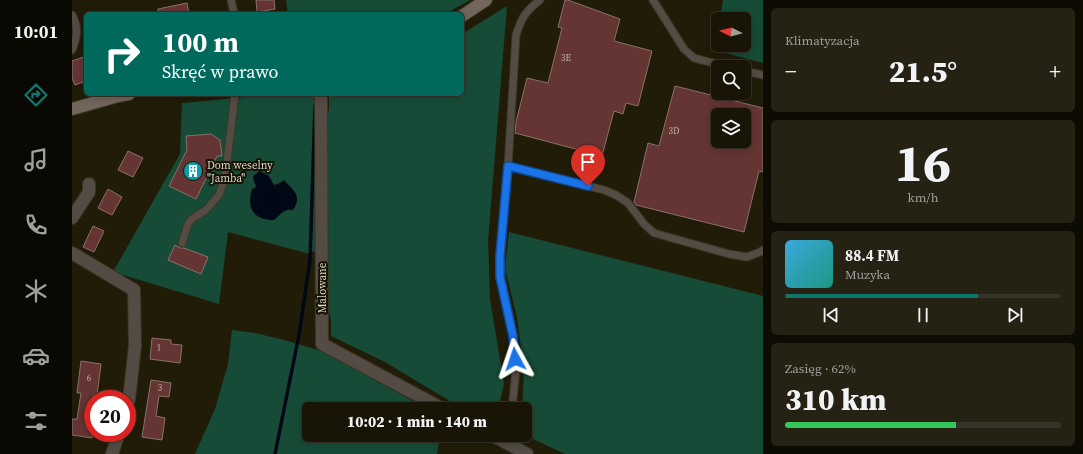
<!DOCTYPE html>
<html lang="pl">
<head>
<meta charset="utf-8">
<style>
  body { margin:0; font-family:"Source Serif 4",serif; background:#252214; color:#f1f3f6; height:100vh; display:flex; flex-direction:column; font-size:15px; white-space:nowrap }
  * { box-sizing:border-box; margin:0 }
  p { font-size:13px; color:#9f9f9b }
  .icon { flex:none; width:22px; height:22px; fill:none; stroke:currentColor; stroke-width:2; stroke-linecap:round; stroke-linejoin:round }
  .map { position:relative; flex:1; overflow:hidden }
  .panel { display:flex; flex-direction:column; gap:8px; padding:8px; background:#0d0c03; width:320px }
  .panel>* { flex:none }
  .top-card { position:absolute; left:12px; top:12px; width:380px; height:84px; border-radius:6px; box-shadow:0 2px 10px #0003,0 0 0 1px #363428; background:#00695c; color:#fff; overflow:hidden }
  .needle { width:26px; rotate:276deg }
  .fabs { position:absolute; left:639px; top:12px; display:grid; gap:8px }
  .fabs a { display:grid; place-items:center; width:40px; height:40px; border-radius:6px; background:#181506; box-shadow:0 2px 10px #0003,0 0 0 1px #363428; font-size:20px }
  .speed { position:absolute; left:12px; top:390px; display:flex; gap:8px; font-size:20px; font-weight:700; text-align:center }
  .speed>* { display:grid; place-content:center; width:52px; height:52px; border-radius:50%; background:#181506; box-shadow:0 2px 10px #0003,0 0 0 1px #363428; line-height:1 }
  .speed .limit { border:6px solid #d22; background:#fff; color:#111 }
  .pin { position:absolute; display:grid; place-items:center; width:34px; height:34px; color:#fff; margin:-41px -17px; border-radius:50% 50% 50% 0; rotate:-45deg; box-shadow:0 0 4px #0007 }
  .pin .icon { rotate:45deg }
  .me { position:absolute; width:44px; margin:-22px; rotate:355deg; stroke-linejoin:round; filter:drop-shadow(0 0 3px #0008) }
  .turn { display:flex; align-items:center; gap:14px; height:84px; padding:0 12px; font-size:18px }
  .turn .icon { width:52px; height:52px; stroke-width:2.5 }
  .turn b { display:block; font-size:28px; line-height:34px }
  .big { font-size:30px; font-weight:800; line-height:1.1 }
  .panel .tile { flex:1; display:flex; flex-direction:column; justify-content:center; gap:6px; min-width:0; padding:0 14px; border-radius:6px; background:#252214 }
  .panel .dial { align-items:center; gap:0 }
  .dial b { font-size:52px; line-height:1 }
  .song { display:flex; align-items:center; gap:12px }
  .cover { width:48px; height:48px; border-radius:6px; background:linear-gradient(135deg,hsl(200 70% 55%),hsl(170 70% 35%)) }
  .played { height:4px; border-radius:2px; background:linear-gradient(90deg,#0f766e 70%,#363428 70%) }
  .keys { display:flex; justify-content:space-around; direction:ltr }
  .heat { display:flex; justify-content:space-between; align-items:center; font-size:22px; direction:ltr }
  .charge { height:6px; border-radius:3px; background:linear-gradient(90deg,#34c759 62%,#363428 0) }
  .trip { position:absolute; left:230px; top:402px; width:230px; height:40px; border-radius:6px; background:#181506; box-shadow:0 2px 10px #0003,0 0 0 1px #363428; font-weight:800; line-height:40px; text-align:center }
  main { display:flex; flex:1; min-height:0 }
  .dock { display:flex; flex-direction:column; width:72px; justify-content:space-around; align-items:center; background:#0a0802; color:#9f9f9b }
  .dock .icon { width:28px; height:28px }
  .dock .selected { color:#0f766e }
  .dock b { font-size:18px; color:#f1f3f6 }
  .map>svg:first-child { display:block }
  .green { fill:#164c37 }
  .water { fill:#000815 }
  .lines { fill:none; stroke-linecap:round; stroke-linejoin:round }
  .stream { stroke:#000815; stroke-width:3.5 }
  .building { fill:#643533; stroke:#8a706e; fill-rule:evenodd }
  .lane-casing { stroke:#3a3623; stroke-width:9 }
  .street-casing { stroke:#3a3623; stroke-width:14 }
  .secondary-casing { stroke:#3a3623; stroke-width:14 }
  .lane { stroke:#534b44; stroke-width:7 }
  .street { stroke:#534b44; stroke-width:12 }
  .secondary { stroke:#72655b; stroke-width:12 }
  .route-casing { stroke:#114b97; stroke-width:10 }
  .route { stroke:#1a73e8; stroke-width:7 }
  .labels { text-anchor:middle; stroke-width:4; stroke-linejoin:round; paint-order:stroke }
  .number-label { font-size:9px; fill:#bcaea5 }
  .poi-label { font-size:11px; fill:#d9d7cb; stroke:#161202; text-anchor:start }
  .street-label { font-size:11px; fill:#d9d7cb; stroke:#161202 }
</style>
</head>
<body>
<main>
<nav class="dock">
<b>10:01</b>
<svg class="icon selected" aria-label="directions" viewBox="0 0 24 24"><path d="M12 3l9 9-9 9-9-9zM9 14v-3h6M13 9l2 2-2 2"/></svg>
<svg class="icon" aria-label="music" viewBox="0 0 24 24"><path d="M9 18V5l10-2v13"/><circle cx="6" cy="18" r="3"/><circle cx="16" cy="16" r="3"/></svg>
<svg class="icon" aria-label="phone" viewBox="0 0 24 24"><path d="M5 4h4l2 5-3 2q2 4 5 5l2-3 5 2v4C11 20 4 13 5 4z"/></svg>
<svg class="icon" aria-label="climate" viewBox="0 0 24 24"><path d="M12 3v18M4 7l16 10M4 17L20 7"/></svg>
<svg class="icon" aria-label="car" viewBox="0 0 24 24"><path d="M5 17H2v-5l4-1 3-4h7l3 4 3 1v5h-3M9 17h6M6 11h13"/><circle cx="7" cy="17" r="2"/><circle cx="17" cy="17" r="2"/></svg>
<svg class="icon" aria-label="filters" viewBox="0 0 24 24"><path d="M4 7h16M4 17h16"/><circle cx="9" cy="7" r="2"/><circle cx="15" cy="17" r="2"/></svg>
</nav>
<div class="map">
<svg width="691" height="454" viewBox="0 0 691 454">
  <rect width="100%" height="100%" fill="#201c08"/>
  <path class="green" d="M214 0H398L373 14H216Z
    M651 0H691V63L642 50 646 28V45H672V19H648Z
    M435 6 416 241 418 299 432 384 426 409H409L405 407 404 409H391L313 362 259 336V320L254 297 253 112 257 111V94H390V34Z
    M208 94H246V252L238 251V254L156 232 147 304 41 272 108 154 110 103Z
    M437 232 691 296V454H493L461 439 453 431V409H450L452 371 445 317 433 269Z
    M160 330 183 333 212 340 250 351 355 409H237V435H368L365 454H123L143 409 156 364Z"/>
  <path class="water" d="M188 171 197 176 202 185 208 183 212 180C221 190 231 196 221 210 212 208 208 215 202 220 182 220 174 209 180 189L183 188 184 186 182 182 181 176Z"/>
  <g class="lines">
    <path class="stream" d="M203 454 227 335 238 260 243 106"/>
  </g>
  <path class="building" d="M184 0H202L203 9 185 12Z
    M493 0H496L548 19 542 41 580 51 566 106 554 103 551 114 542 111 530 156 443 133 444 122 455 78 476 83 490 28 486 27Z
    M115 3 117 14H86V9Z
    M14 56V81L3 85 0 78V61Z
    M603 86 691 108V172L687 171 672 232 564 205 562 202 576 143 587 146ZM646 115H672V141H646Z
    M139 134 148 140 150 156H145L124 199 97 186 115 150 114 136Z
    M56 151 71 158 61 177 46 170Z
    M36 189 50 197 40 215 26 208Z
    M21 226 32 231 22 252 11 247Z
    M103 245 108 248H112L136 257 129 274 96 260Z
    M80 338 99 340V344L110 345 108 363 78 359Z
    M9 361 29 364 25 395H21L17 421 21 422 20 438 0 435V419H5L9 393H5Z
    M79 380 99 383 97 397 87 396 84 416 93 418 90 440 70 437Z"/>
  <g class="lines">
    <g class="lane-casing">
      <path id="lane" d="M159 0 162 14
        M468 0C453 12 450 17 444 35L436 166 532 190 544 195 556 203 572 224 582 233 657 254 675 257 688 252 691 250
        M581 0 612 49 622 58 657 67
        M0 15C7 27 5 38 0 50
        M672 71 691 75
        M436 166 428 256 429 277 441 336 444 370 440 409
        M110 243 116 224 121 218 134 210 147 195 153 178 163 94"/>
    </g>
    <g class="street-casing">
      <path id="street" d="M249 94 250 344 371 409
        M0 218 17 192V184
        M0 253 62 290 63 346 57 399 55 407
        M420 435 455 454
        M40 454 47 433"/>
    </g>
    <g class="secondary-casing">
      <path id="secondary" d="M390 16 414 0
        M0 109 46 96 57 94"/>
    </g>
    <use href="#lane" class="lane"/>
    <use href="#street" class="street"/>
    <use href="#secondary" class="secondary"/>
  </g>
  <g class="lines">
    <g class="route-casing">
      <path id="route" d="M443 359 441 336 428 277V256L436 166 516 186"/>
    </g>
    <use href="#route" class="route"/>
  </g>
  <defs>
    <g id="building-disc" transform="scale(1)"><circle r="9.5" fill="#0f9aa8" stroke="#161202"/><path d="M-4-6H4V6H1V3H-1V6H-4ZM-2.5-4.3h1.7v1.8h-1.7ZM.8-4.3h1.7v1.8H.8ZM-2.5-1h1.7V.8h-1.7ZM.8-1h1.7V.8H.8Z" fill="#fff"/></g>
  </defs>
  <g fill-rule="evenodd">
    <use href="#building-disc" x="121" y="171"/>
  </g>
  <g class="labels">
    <g class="number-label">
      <text x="494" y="61">3E</text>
      <text x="602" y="134">3D</text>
      <text x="87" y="351">1</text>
      <text x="17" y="381">6</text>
      <text x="88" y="391">3</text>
    </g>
    <g class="poi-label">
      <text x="135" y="169">Dom weselny<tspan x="135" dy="13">"Jamba"</tspan></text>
    </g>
    <g class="street-label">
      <text transform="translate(250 288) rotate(-90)" y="4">Malowane</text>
    </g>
  </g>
</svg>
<div class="fabs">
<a><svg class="needle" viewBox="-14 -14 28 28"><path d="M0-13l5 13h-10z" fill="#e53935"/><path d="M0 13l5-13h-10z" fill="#9f9f9b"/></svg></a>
<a><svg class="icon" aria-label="search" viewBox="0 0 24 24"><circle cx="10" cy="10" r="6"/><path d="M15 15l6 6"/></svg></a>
<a><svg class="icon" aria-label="layers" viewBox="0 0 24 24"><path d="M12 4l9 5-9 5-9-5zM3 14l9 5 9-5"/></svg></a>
</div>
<div class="speed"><div class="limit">20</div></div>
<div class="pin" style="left:516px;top:186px;background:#d93025"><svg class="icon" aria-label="arrive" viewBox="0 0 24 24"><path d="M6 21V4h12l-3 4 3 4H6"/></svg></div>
<svg class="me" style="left:443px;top:359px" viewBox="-20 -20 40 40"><path d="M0-17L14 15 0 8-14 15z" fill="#1a73e8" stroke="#fff" stroke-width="4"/></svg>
<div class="trip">10:02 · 1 min · 140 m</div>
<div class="top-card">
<div class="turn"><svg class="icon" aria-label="right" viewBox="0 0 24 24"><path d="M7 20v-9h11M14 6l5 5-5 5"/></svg><div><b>100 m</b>Skręć w prawo</div></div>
</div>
</div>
<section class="panel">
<div class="tile"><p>Klimatyzacja</p>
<div class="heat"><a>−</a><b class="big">21.5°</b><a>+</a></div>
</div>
<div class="tile dial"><b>16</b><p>km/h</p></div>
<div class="tile">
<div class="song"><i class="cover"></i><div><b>88.4 FM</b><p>Muzyka</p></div></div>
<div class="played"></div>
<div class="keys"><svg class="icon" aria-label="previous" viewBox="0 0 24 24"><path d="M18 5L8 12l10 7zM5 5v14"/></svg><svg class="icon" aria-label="pause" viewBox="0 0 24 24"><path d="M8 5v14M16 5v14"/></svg><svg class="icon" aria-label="next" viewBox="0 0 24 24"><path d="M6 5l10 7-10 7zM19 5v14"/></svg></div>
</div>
<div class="tile"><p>Zasięg · 62%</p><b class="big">310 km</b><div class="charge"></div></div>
</section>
</main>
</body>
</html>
